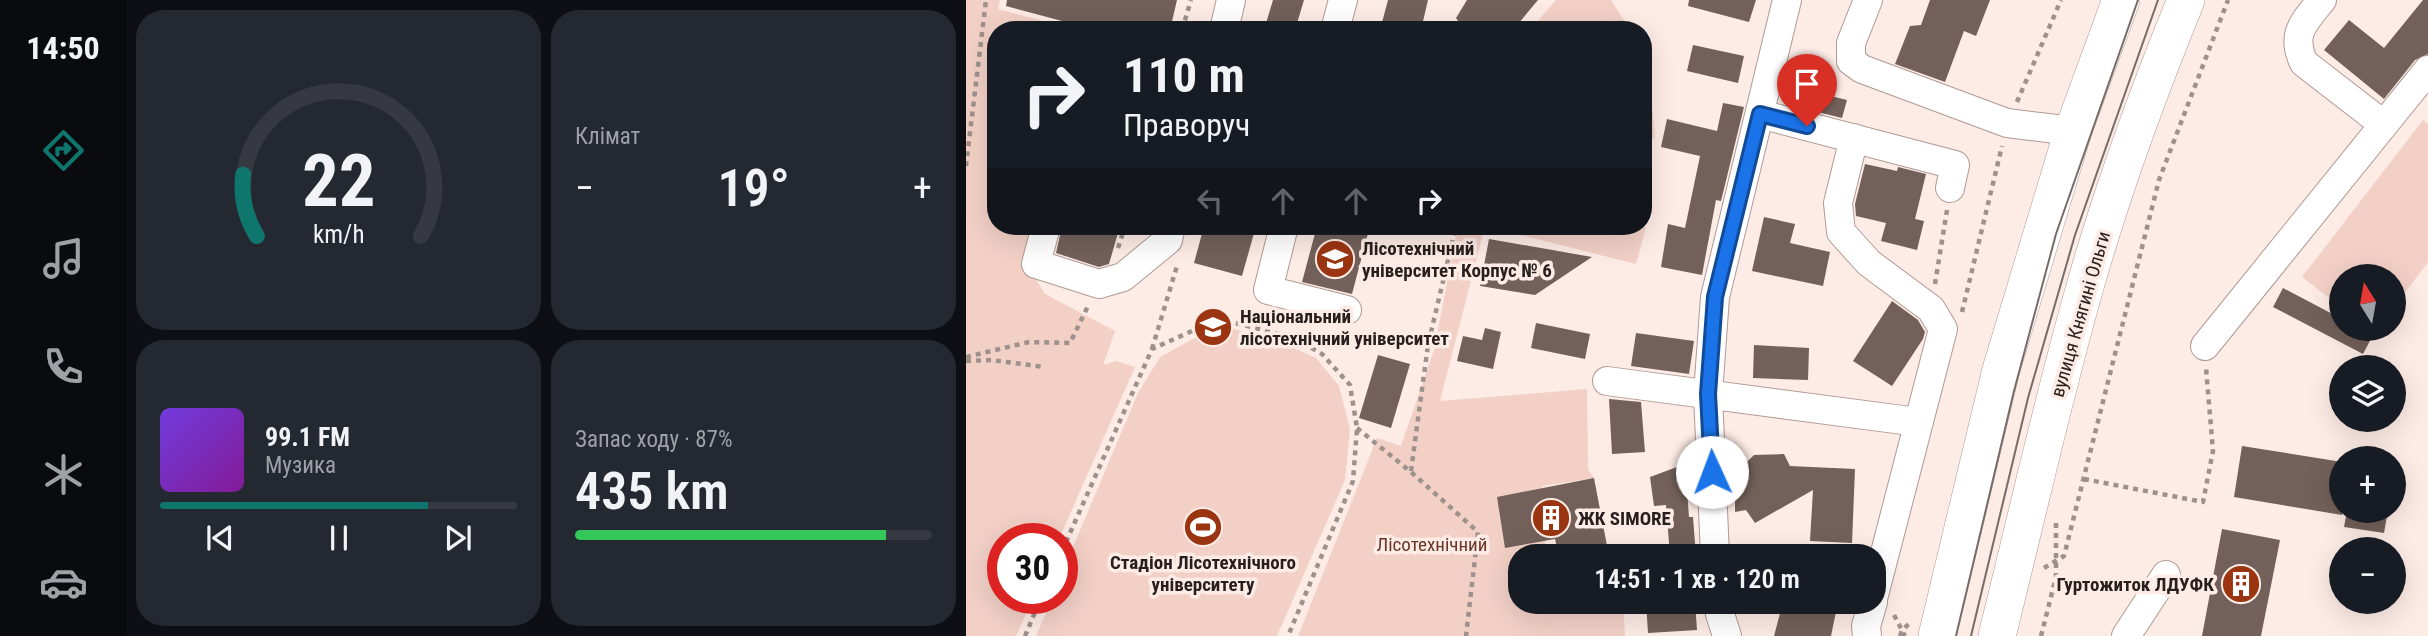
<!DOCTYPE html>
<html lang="uk">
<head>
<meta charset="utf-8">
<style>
  body { margin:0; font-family:"Roboto Condensed",sans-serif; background:#242831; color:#f1f3f6; height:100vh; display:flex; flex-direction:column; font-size:26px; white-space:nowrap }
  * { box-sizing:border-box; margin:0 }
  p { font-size:23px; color:#9ea1a6 }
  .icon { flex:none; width:38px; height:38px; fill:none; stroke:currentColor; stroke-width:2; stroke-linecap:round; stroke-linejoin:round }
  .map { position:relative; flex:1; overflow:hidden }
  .side { display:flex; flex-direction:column; gap:10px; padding:10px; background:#0d0f14; width:840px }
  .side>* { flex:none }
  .hud { position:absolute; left:21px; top:21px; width:665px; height:214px; border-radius:28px; box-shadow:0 7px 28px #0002; background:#171b24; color:#f1f3f6; overflow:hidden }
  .needle { width:46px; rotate:349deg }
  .controls { position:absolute; left:1363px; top:264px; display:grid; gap:14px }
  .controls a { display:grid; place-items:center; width:77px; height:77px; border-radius:50%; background:#171b24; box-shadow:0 7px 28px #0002; font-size:35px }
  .speed { position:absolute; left:21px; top:523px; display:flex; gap:14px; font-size:35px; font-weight:700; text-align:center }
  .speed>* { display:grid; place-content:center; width:91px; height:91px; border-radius:50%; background:#171b24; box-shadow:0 7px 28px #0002; line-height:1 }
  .speed .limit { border:10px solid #d22; background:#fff; color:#111 }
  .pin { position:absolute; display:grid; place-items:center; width:60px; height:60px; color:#fff; margin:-72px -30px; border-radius:50% 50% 50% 0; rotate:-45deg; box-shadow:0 0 7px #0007 }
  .pin .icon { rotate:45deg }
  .me { position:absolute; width:77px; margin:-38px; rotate:358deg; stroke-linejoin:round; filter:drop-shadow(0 0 5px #0008) }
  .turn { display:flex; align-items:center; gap:24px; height:147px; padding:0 21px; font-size:32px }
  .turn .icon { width:91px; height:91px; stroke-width:2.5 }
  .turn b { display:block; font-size:49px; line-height:60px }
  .lanes { display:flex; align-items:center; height:66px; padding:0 21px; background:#0003; justify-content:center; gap:35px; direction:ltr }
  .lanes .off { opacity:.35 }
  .big { font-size:52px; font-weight:600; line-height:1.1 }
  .side .tile { flex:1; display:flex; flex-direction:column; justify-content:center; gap:10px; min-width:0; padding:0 24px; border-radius:28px; background:#242831 }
  .side .dial { align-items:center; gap:0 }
  .dial svg { height:182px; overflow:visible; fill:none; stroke:#363941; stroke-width:7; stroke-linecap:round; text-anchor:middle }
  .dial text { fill:#f1f3f6; stroke:none }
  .song { display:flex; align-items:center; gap:21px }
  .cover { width:84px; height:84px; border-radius:10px; background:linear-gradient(135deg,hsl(260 70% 55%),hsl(290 70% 35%)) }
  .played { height:7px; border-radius:4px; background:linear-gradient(90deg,#0f766e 75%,#363941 75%) }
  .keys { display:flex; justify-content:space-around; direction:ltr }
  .heat { display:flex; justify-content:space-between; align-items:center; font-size:38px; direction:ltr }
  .charge { height:10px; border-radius:5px; background:linear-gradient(90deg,#34c759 87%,#363941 0) }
  .side .tiles { flex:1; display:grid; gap:10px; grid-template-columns:repeat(2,1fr) }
  .trip { position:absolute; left:542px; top:544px; width:378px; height:70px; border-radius:28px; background:#171b24; box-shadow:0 7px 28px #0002; font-weight:600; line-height:70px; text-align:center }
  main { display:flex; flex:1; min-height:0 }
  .menu { display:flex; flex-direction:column; width:126px; justify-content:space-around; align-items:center; background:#090b0e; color:#9ea1a6 }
  .menu .icon { width:49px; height:49px }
  .menu .current { color:#0f766e }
  .menu b { font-size:32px; color:#f1f3f6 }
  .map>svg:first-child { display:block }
  .green { fill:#f2d0c6 }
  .building { fill:#73605a }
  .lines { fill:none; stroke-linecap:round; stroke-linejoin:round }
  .minor-casing { stroke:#af9a94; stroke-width:30 }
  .major-casing { stroke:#af9a94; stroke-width:38 }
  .path { stroke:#9e918c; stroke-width:4.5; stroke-dasharray:5 5; stroke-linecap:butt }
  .minor { stroke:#fff; stroke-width:28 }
  .major { stroke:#fff; stroke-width:37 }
  .tram { stroke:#776c68; stroke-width:2 }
  .route-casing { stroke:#114b97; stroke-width:18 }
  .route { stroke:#1a73e8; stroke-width:12 }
  .labels { text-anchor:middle; stroke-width:7; stroke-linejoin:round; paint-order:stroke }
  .poi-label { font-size:19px; font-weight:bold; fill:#271f1d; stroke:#fdebe5; text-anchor:start }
  .street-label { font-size:19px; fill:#271f1d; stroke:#fdebe5 }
  .park-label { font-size:19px; fill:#6a3525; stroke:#fdebe5 }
</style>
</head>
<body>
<main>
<nav class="menu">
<b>14:50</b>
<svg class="icon current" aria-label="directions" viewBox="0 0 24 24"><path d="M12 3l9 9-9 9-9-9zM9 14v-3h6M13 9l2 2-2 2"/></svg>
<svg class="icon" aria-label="music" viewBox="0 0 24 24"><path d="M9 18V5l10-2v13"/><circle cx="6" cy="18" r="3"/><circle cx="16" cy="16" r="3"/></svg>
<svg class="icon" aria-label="phone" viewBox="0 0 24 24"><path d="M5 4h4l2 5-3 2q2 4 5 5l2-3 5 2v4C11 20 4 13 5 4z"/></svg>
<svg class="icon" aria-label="climate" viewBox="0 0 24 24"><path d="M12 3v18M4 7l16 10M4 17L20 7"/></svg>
<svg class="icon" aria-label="car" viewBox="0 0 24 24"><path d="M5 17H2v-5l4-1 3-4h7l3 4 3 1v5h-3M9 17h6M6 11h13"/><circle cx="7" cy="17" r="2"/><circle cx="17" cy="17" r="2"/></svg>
</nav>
<section class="side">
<div class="tiles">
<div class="tile dial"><svg viewBox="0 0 100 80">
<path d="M14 69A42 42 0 1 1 86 69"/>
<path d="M14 69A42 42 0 0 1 8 42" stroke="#0f766e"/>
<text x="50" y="56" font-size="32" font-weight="700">22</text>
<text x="50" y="72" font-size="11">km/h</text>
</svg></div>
<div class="tile"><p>Клімат</p>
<div class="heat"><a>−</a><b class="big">19°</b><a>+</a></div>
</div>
<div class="tile">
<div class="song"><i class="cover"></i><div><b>99.1 FM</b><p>Музика</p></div></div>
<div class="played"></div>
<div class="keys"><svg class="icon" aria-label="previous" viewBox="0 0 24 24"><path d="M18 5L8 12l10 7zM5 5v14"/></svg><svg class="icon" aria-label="pause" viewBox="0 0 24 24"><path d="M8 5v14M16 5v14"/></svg><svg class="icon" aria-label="next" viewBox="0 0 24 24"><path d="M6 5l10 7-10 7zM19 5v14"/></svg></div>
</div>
<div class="tile"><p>Запас ходу · 87%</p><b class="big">435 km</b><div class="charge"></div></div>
</div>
</section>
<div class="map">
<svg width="1462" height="636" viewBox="0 0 1462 636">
  <rect width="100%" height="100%" fill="#fdebe5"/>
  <path class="green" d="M0 0H34L32 9 77 21 75 30H30V226H71L64 252 71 281 79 294 149 331 137 365 150 361 169 367 93 539H37V598L67 599 50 636H0Z
    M590 0H645L664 30H564Z
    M677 51 682 59 689 139 677 137Z
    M1457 120 1462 124V262L1428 307V276H1376L1375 307 1336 277Z
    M492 226 680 227 670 264 519 226 474 401 621 389 622 469 628 478 576 486 580 556H555V602H657L659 636H332L411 438 435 446 468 350Z
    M265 328 317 343 350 358 373 386 384 429 379 480 311 636H70L86 599 96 598V573L172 393 194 357 229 338Z"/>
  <path class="building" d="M41 0H211L204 30H130L40 6Z
    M307 0H338L329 30H298Z
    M422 0H462L455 30H414Z
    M501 0H572L547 30H498L490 18Z
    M723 0H790L783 22 722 6Z
    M964 0H1024L1010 36 998 31 979 82 929 64 944 26 955 25Z
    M1457 0H1462V54L1449 60 1418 99 1358 50 1383 20 1418 48Z
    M727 45 778 56 772 83 721 71Z
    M827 87 881 100 876 118 823 105Z
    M757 103 778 107 755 201 750 200 736 275 695 267 702 224 719 228 734 156 695 147 701 119 751 131Z
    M899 164 931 171 932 167 960 174 949 219 958 221 951 250 915 241 920 223 890 216 889 204Z
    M798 217 829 224 824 243 864 252 857 286 786 271Z
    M96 226H154L143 264 133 267 90 253Z
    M238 226H290L276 276 228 263Z
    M351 226H404L386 294 336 282Z
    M523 239 626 257 569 295 514 286Z
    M1317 288 1376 319V329H1395L1407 335 1397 354 1307 307Z
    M926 301 952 320 959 332 957 339 926 386 887 361Z
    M570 323 624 334 619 359 565 348Z
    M519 328 535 332 527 369 491 361 497 336 516 340Z
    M670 333 728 341 723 374 665 366Z
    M788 345 843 348 842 380 787 378Z
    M412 355 444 364 425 428 393 418Z
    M643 399 675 402 679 452 646 454Z
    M1276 446 1376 462V515L1268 497Z
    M818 454 824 466 889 469 886 543 844 541 847 490 789 523 780 510 769 512V474L788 455Z
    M719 464 723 517H727L730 556H704L700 505 688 506 684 477Z
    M628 478 643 556H593L589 539 539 548 531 497Z
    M1381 511H1422L1418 533 1378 527Z
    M1256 529 1314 540 1295 636H1236Z
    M680 602H729L731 630 682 633Z
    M817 602H872L865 636H808Z"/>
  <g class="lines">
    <g class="minor-casing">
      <path id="minor" d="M902 0 885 43V61L896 69 1041 123 1107 131
        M1356 0C1338 22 1324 34 1338 63L1417 124
        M258 30 265 0
        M369 30 377 0
        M794 114 989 165 984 188
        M888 138 872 203 875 232 903 263 965 309 977 329 908 595
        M80 226 70 264 133 284 157 277 202 240 205 226
        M318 226 302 290 381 310
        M1239 346 1462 70
        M641 381 952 422
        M749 556 742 394 749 297 821 0
        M753 602 754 614 761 636
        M901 636 900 626 907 602
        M1160 636 1200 575"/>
    </g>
    <g class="major-casing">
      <path id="major" d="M971 636 1035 370 1107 131 1155 0
        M1031 636C1059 524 1084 412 1115 301 1143 199 1180 98 1220 0"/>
    </g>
    <path class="path" d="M216 30 225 0
      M1051 102 1095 0
      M0 166 20 0
      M152 248 159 226
      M969 284 981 210
      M996 312 1036 146
      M186 349 211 266
      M0 357 63 342 104 343 123 304
      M0 361 25 360 79 367
      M391 428 445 472 512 532 500 636
      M445 471 462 345 490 226
      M1118 479 1237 502 1247 451 1240 368
      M96 551 186 349 226 331 266 322 328 338 356 354 384 385 391 428 387 481 322 636
      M1078 568 1098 556 1193 180 1262 0
      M928 615 939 636
      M59 636 75 598
      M934 636 936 630 944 623
      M1075 636 1090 577V523"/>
    <use href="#minor" class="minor"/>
    <use href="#major" class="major"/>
    <path class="tram" d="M990 636 1048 391 1090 234 1172 0
      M1005 636 1062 398 1109 235 1192 0"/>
  </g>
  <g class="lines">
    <g class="route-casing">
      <path id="route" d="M746 472 742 394 749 297 794 114 841 126"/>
    </g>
    <use href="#route" class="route"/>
  </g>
  <defs>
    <g id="university-disc" transform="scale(2.0125)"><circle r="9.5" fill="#9b3511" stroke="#fdebe5"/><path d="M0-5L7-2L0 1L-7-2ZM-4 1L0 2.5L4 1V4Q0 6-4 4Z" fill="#fff"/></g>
    <g id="building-disc" transform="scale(2.0125)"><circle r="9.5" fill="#9b3511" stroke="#fdebe5"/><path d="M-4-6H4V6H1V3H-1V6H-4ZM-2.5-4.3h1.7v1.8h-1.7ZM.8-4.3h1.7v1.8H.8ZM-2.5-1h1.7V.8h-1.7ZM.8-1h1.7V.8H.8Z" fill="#fff"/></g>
    <g id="stadium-disc" transform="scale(2.0125)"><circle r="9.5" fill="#9b3511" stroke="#fdebe5"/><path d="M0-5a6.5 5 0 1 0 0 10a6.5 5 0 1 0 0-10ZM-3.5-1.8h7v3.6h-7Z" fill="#fff"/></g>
  </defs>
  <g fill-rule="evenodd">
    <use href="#university-disc" x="369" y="259"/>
    <use href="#university-disc" x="247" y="327"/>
    <use href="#building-disc" x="585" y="518"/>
    <use href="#stadium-disc" x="237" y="527"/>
    <use href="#building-disc" x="1275" y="584"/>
  </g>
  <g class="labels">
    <g class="poi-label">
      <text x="396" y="255">Лісотехнічний<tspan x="396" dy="22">університет Корпус № 6</tspan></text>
      <text x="274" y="323">Національний<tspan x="274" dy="22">лісотехнічний університет</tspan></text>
      <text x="612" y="525">ЖК SIMORE</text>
      <text x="237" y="569" text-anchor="middle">Стадіон Лісотехнічного<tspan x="237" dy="22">університету</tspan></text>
      <text x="1248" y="591" text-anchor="end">Гуртожиток ЛДУФК</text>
    </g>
    <g class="street-label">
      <text transform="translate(1114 314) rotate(-74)" y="7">вулиця Княгині Ольги</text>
    </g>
    <g class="park-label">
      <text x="466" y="551">Лісотехнічний</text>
    </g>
  </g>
</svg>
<div class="controls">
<a><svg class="needle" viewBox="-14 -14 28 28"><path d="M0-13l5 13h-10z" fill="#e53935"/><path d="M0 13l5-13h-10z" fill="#9ea1a6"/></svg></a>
<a><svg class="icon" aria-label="layers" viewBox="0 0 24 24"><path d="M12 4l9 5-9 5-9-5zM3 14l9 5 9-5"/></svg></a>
<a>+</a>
<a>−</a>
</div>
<div class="speed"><div class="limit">30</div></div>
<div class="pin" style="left:841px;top:126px;background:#d93025"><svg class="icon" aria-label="arrive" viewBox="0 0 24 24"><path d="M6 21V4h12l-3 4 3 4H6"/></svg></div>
<svg class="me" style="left:746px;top:472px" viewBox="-20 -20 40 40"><circle r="19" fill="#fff"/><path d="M0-13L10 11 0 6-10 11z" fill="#1a73e8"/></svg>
<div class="trip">14:51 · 1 хв · 120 m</div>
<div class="hud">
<div class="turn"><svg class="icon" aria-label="right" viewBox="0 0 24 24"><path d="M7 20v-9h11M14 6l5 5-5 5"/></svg><div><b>110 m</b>Праворуч</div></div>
<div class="lanes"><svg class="icon off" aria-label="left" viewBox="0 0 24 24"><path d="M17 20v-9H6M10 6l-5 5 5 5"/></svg><svg class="icon off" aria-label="ahead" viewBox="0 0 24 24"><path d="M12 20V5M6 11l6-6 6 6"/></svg><svg class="icon off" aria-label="ahead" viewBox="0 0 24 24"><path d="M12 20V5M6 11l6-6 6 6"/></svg><svg class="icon" aria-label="right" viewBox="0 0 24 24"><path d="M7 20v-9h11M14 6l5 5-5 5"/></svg></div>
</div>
</div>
</main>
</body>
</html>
